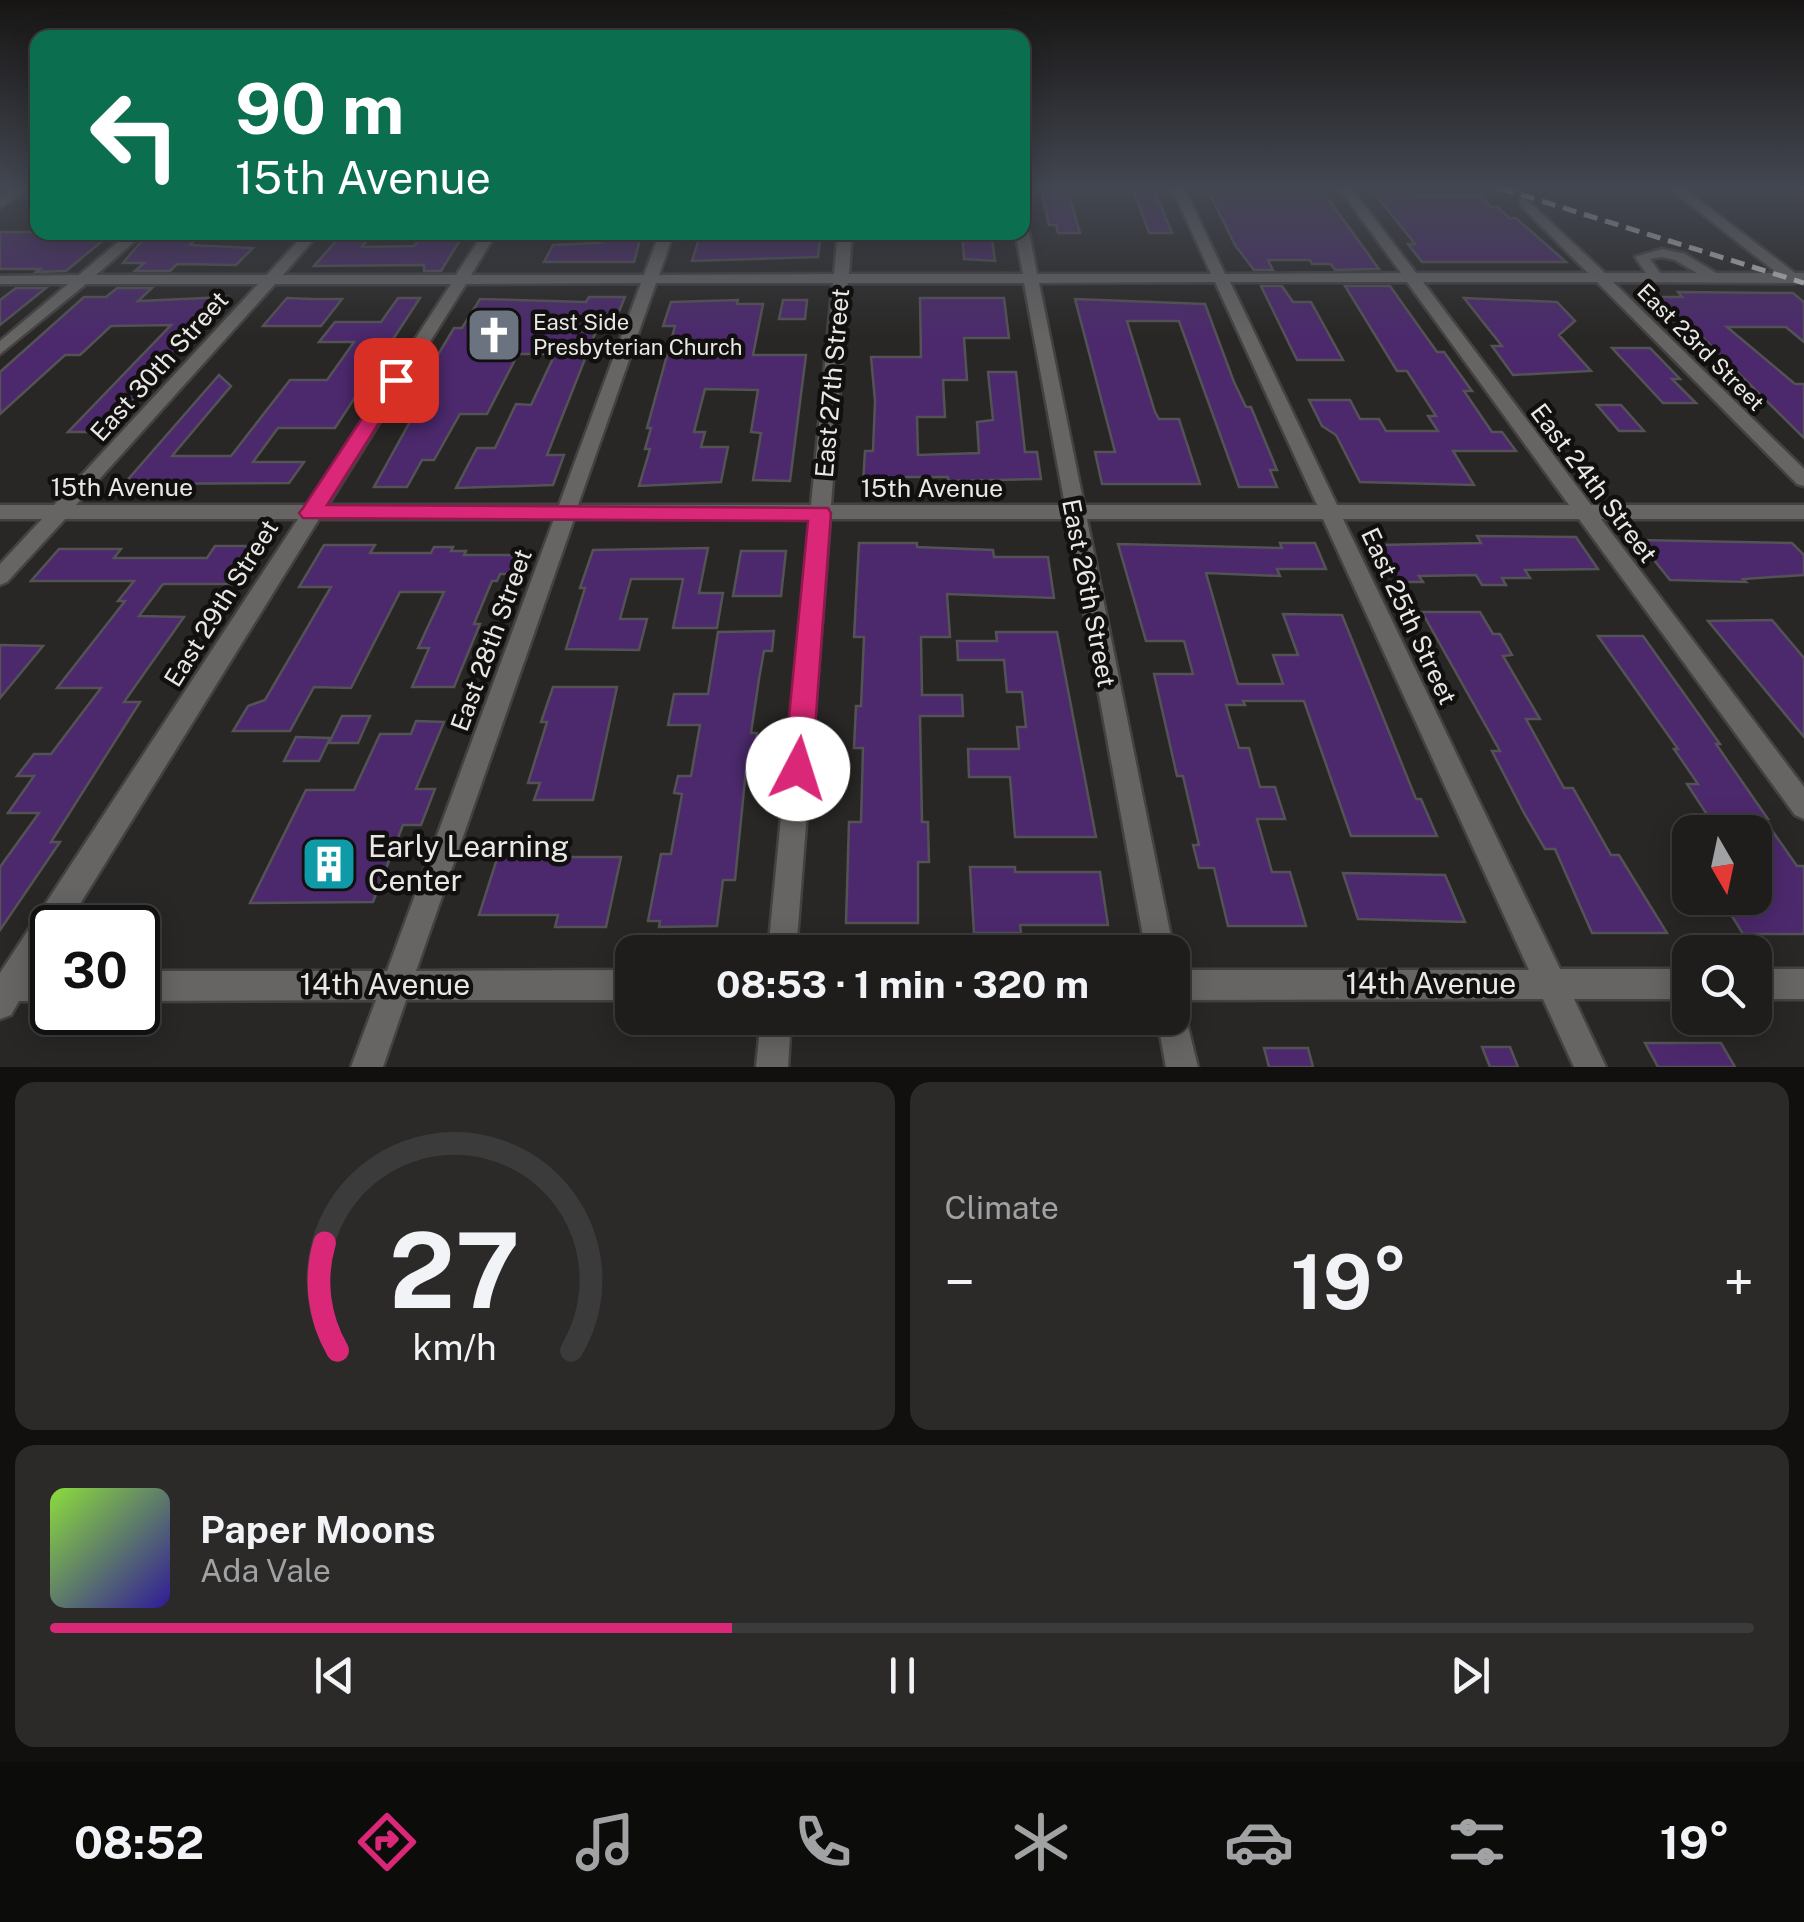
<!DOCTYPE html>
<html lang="en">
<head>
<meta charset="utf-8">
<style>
  body { margin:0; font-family:"Public Sans",sans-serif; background:#2c2a29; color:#f1f3f6; height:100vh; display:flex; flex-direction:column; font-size:38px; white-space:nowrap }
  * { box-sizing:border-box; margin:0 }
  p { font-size:32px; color:#a1a2a3 }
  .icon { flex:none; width:55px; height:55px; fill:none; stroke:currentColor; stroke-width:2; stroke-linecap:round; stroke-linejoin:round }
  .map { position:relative; height:1067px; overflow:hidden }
  .details { display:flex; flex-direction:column; gap:15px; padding:15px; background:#11100f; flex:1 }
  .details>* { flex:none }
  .top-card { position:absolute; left:30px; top:30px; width:1000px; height:210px; border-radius:20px; box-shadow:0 5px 25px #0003,0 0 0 2px #3c3b3b; background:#0b6e4f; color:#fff; overflow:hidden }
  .needle { width:65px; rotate:171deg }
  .fabs { position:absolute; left:1672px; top:815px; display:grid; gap:20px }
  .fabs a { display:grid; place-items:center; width:100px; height:100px; border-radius:20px; background:#1f1d1c; box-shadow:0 5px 25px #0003,0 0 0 2px #3c3b3b; font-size:50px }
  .speed { position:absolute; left:30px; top:905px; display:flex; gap:20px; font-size:50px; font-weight:700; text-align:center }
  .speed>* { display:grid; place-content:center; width:130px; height:130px; border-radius:50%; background:#1f1d1c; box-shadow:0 5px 25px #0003,0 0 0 2px #3c3b3b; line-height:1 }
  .speed .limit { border:5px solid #111; border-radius:15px; background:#fff; color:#111 }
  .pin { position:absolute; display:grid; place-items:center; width:85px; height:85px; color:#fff; margin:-42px; border-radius:20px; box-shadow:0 5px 15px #0006 }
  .me { position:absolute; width:110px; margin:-55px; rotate:5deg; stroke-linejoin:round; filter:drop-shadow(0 0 8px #0008) }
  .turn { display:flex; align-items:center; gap:35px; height:210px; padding:0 40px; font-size:45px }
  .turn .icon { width:130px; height:130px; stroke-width:2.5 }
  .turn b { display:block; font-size:70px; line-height:85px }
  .big { font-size:75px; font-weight:700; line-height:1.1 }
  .details .tile { flex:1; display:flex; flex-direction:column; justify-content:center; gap:15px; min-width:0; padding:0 35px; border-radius:20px; background:#2c2a29 }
  .details .dial { align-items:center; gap:0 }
  .dial svg { height:260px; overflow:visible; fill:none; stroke:#3c3b3b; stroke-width:7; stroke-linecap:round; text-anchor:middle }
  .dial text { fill:#f1f3f6; stroke:none }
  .song { display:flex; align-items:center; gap:30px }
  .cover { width:120px; height:120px; border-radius:15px; background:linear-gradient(135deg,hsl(90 70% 55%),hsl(250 70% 35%)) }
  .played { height:10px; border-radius:5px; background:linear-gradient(90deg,#db2777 40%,#3c3b3b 40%) }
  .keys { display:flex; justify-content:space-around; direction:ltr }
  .heat { display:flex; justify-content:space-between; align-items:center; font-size:55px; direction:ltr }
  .details .tiles { flex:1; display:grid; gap:15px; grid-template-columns:1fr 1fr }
  .tile:last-child { grid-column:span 2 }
  .trip { position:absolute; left:615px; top:935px; width:575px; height:100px; border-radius:20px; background:#1f1d1c; box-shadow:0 5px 25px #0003,0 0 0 2px #3c3b3b; font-weight:700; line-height:100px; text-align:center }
  .menu { display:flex; height:160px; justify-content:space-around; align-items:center; background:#0c0c0b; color:#a1a2a3 }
  .menu .icon { width:70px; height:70px }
  .menu .active { color:#db2777 }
  .menu b { font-size:45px; color:#f1f3f6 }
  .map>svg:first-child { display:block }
  .building { fill:#4c296d; stroke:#535255; stroke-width:2.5 }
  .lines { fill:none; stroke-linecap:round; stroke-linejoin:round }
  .minor-casing { stroke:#444240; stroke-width:5 }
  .minor { fill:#666564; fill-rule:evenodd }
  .rail { stroke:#cbcac9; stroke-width:5; stroke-dasharray:14 8; stroke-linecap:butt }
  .route { fill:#db2777; stroke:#8e194d; stroke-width:2.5 }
  .labels { text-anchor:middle; stroke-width:9; stroke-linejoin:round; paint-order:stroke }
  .far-poi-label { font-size:22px; fill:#e9e8e7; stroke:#11100f; text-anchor:start }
  .far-street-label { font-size:22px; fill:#e9e8e7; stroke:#11100f }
  .street-label { font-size:25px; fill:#e9e8e7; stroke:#11100f }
  .near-poi-label { font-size:30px; fill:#e9e8e7; stroke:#11100f; text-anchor:start }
  .near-street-label { font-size:30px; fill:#e9e8e7; stroke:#11100f }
</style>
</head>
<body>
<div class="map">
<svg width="1804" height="1067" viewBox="0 0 1804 1067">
  <rect width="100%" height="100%" fill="#292725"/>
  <path class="building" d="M1041 188H1067L1080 233H1058L1056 225H1049Z
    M1207 188 1321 189 1379 269 1335 270 1331 264H1312L1310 260H1268L1273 270H1254L1235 245Z
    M1370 188H1410L1416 195H1480L1491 207H1498L1509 218H1516L1566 262H1422L1408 244H1415Z
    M1133 189H1154L1172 233H1149Z
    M0 232H113L66 271 36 272 40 269H0Z
    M169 232H203L190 245 253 248 236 265 177 264 170 271H135L144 263H123L146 236Z
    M344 232H374L362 247 414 246 425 232H465L441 271H424V265L314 266Z
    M611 232H642L634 262H544L553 245 598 243 607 240Z
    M701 232 808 234 807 240H820L818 257 692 261Z
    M962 232H991L995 261 964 259Z
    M1261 286H1282L1293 302H1311L1343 360H1297Z
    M1345 286H1390L1437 352H1444L1472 391H1464L1492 432H1502L1516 451H1453L1474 485 1360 482 1336 435 1322 426 1309 400H1350L1360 419H1379L1386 431H1438L1428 416H1436L1407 371H1397Z
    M16 288H46L0 325V300Z
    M117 288H152L138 301 228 297 154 380 100 432H68L171 325 111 326 80 355H65L0 414V372L84 297H106Z
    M1678 292 1793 293 1804 302V342L1786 327H1727L1795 384H1804V438L1683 318H1671L1650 297H1682Z
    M589 297H625L615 321H600L547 455H564L553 485 456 488 477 448H495L516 404 531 405 555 354H518L487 414H460L434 460H422L407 487H374L434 378H424L454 328H462L480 299 586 302Z
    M287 298 312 299H342L321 326H263Z
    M398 298H420L335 428H278L253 462H304L289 483 124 484 219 375 231 386 172 456H231L290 380H327L354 342H319L335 322H381Z
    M920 298H1004L1009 338H964L967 380H943L945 417H917L918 455 979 453 977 422 993 420 988 372H1016L1025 452H1037L1041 479 948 481V477H901V483H863L865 451H873L875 401 871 357H921Z
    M1464 298 1557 302 1575 321 1559 335 1591 371 1513 375 1492 346H1502Z
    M1075 299 1205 304 1234 382 1246 407H1251L1277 470H1270L1277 487H1239L1179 321H1127L1155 412 1159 419H1179L1200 484H1102L1095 452H1115Z
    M738 300 737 304H763L753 355H806L790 481 753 480 761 433 751 432 758 390 705 389 694 432H705L701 447H728L721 482 639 486 650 449H645L651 428H647L675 326H663L671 302Z
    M783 300H807L805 319H779Z
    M1612 348H1650L1680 379H1672L1696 403H1663Z
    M1597 405H1621L1644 431H1619Z
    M1477 536 1576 537 1598 569 1525 570 1530 578H1502L1506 585H1482L1476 575 1419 576 1423 582H1396L1378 545 1481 543Z
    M1638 540 1792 543 1804 555V575L1743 579 1746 582 1670 580Z
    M859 543H917V547L993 550 994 557H1048L1054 598 947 594 950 637H921L922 695H962L963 716H920L922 822H928L929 862H918V923H846L849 822H861L863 748H854L856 706H861L864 637H854Z
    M1280 543H1315L1326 569H1277L1280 576 1206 573 1238 684H1283L1273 655H1298L1283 614 1342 615 1416 799H1421L1437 836H1351L1304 701H1243L1245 705H1226L1239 748H1249L1260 787H1275L1285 819H1257L1272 872H1290L1306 926H1228L1214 868H1199L1193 845H1199L1183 776H1177L1154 674H1193L1184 641H1146L1118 544 1282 548Z
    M324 545H375L370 553H431L434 547H453L451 551H466L464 555H524L516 574H500L497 581H492L474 624H480L454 687H412L429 648H418L444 592H400L351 688 314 687 290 731H233L248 706 265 700 331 587H299Z
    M215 546H257L231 584H163L139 616 184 617 124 702H140L51 842H60L0 930V867L39 813H8L34 776H17L34 754H51L101 688H57L125 601H118L134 581H31L59 549H121L114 558H207Z
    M708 548 699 593H723L717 628H673L683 579H631L620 619H647L639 650 566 649 585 588H580L593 550Z
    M741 551H786L781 596H733Z
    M1422 612H1480L1493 634H1500L1512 655 1503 656 1540 719H1526L1564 788H1573L1611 855H1619L1667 933H1592L1555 849H1545L1524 813 1492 751H1500Z
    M1772 620 1804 658V737L1708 621Z
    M774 631 772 651H764L759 679 751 733H757L754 760H747L735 880H723L717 926 659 927 660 921H648L661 854H671L682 794 674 793 678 776H691L700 725H668L674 694H708L718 632Z
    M996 632H1057L1096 837H1015L1010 777H969L968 749H1019L1017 727H1026L1022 692H1007L1004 660H958L957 641H997Z
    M1598 636H1643L1720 744H1716L1768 819H1764L1797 866H1804V934H1743L1721 898H1755V832H1724L1715 819H1710L1687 784H1698L1674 749H1678Z
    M0 645 43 646 0 698Z
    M553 687H617L593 800H534L540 783H528L547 722H541Z
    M342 716H370L358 743H329Z
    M416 721 444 722 416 789H435L421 825H403L373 902 250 903 306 790H354L380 734H411Z
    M296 737 330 738 319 761H284Z
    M502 843H559L555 857H621L606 927H555L558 915H479Z
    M970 867H1015V872H1100L1108 925H1020L1021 933H974Z
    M1343 873 1445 875 1465 922 1358 919Z
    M1645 1043H1721L1735 1067H1658Z
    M1482 1047H1510L1518 1067H1490Z
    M1264 1048H1308L1313 1067H1269Z"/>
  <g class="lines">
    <g class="minor-casing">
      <path id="minor" d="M17 188H31L0 208V198Z
        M1172 188H1184L1225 274 1401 273 1339 188H1351L1416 273H1588L1520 205V199L1525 198 1605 273H1646L1635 257 1662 249 1685 254 1716 273H1777L1669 188H1683L1795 273H1804V281L1794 283 1613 282 1804 469V486L1797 484 1597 282H1423L1591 505H1804V519H1601L1804 787V819L1795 815 1579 519H1343L1560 969H1690V999H1574L1606 1067H1574L1543 999 1172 1000V970H1529L1323 519H1087L1174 952 1172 957V952H1146L1067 519H830L796 952H768L810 519H574L416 971 632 970V1000H406L383 1067H351L376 1000 138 1001V971H387L554 519H319L65 928H52V947L38 971H52V1001H19L11 1015 0 1019V973L298 519H65L7 582 0 585V564L42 519H0V505H54L258 284H86L0 354V341L68 284H0V276L79 275 130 232H145L96 275H267L306 232H320L283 275H456L484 232H497L471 275H644L660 232H674L659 275 834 274 838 232H852L849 274H1023L1015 232H1022V228L1029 232 1037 274H1211ZM1662 257 1675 260 1697 273H1660L1650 259ZM1215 282 1317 505H1084L1039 283ZM1230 282H1407L1569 505H1337ZM641 283 559 505H328L466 284ZM656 283H833L811 505H578ZM848 283H1024L1065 505H831ZM275 284H451L307 505H76Z
        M1755 969H1804V999H1755Z
        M1172 1003 1183 1007 1198 1067H1166L1157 1018H1172Z
        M761 1018H791L788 1067H756Z"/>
    </g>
    <use href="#minor" class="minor"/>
    <path class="rail" d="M1500 188 1804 283"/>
  </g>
  <linearGradient id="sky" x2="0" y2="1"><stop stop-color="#171514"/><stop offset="0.56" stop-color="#434751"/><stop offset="1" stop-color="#434751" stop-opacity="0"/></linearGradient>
  <rect width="1804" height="337" fill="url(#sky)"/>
  <path class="route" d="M396 374 406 380 327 505 828 508 831 513 812 769 808 778 798 782 788 778 784 769 808 521 303 518 299 513 303 508 390 376Z"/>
  <defs>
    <g id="church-square" transform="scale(2.875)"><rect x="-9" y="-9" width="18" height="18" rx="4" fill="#6b7280" stroke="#11100f"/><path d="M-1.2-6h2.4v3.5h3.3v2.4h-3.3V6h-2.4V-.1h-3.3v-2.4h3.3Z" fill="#fff"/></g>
    <g id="building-square" transform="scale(2.875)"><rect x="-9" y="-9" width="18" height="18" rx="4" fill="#0f9aa8" stroke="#11100f"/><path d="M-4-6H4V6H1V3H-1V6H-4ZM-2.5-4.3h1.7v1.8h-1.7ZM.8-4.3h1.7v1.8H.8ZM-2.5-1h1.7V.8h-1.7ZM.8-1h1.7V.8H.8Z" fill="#fff"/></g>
  </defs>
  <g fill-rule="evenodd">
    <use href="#church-square" x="494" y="335"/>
    <use href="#building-square" x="329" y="864"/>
  </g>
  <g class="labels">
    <g class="far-poi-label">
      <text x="533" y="330">East Side<tspan x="533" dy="25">Presbyterian Church</tspan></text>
    </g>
    <g class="far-street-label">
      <text transform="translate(1701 347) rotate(45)" y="8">East 23rd Street</text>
    </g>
    <g class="street-label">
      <text transform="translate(159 366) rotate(-48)" y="9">East 30th Street</text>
      <text transform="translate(832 383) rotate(-85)" y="9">East 27th Street</text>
      <text transform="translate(1594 483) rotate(53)" y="9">East 24th Street</text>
      <text x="122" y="496">15th Avenue</text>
      <text x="932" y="497">15th Avenue</text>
      <text transform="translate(1089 593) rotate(79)" y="9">East 26th Street</text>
      <text transform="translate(221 603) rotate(-58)" y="9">East 29th Street</text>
      <text transform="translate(1409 616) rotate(65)" y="9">East 25th Street</text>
      <text transform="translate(491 640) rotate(-70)" y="9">East 28th Street</text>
    </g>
    <g class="near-poi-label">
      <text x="368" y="857">Early Learning<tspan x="368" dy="34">Center</tspan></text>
    </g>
    <g class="near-street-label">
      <text x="1431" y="994">14th Avenue</text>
      <text x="385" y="995">14th Avenue</text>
    </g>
  </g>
</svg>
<div class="fabs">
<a><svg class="needle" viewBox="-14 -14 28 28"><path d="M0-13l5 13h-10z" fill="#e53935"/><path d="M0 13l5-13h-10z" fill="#a1a2a3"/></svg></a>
<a><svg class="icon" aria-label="search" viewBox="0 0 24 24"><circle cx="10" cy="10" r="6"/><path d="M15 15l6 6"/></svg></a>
</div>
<div class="speed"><div class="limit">30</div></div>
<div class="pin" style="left:396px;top:380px;background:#d93025"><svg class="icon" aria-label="arrive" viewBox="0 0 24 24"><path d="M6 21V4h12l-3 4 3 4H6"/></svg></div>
<svg class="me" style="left:798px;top:769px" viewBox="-20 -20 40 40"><circle r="19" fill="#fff"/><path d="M0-13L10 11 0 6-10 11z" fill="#db2777"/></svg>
<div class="trip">08:53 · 1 min · 320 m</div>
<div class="top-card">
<div class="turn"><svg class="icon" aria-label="left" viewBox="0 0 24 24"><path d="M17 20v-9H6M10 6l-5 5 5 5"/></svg><div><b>90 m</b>15th Avenue</div></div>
</div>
</div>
<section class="details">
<div class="tiles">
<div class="tile dial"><svg viewBox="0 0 100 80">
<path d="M14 69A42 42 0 1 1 86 69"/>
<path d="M14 69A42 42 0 0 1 10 36" stroke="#db2777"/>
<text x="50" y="56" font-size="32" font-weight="700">27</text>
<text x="50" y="72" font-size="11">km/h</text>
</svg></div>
<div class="tile"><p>Climate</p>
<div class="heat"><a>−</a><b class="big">19°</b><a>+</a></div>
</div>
<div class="tile">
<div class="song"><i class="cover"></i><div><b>Paper Moons</b><p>Ada Vale</p></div></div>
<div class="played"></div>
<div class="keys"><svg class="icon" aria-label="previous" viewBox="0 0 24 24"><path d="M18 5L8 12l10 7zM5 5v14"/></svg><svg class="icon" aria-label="pause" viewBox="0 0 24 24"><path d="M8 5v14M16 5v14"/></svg><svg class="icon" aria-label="next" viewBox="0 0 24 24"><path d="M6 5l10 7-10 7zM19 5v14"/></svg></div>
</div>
</div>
</section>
<nav class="menu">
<b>08:52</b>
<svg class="icon active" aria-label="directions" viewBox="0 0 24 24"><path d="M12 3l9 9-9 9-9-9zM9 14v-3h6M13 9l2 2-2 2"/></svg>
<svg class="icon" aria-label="music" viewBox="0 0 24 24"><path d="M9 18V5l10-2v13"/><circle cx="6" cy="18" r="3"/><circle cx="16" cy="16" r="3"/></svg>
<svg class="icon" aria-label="phone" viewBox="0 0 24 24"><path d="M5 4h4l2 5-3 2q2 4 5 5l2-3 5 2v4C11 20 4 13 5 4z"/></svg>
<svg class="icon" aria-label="climate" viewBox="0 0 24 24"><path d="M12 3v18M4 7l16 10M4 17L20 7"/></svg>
<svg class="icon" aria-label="car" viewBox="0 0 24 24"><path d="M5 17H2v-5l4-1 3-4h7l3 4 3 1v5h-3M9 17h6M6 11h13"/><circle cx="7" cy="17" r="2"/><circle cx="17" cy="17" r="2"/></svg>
<svg class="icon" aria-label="filters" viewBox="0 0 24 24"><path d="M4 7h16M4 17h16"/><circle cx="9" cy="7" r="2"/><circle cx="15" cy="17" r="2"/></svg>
<b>19°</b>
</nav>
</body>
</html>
